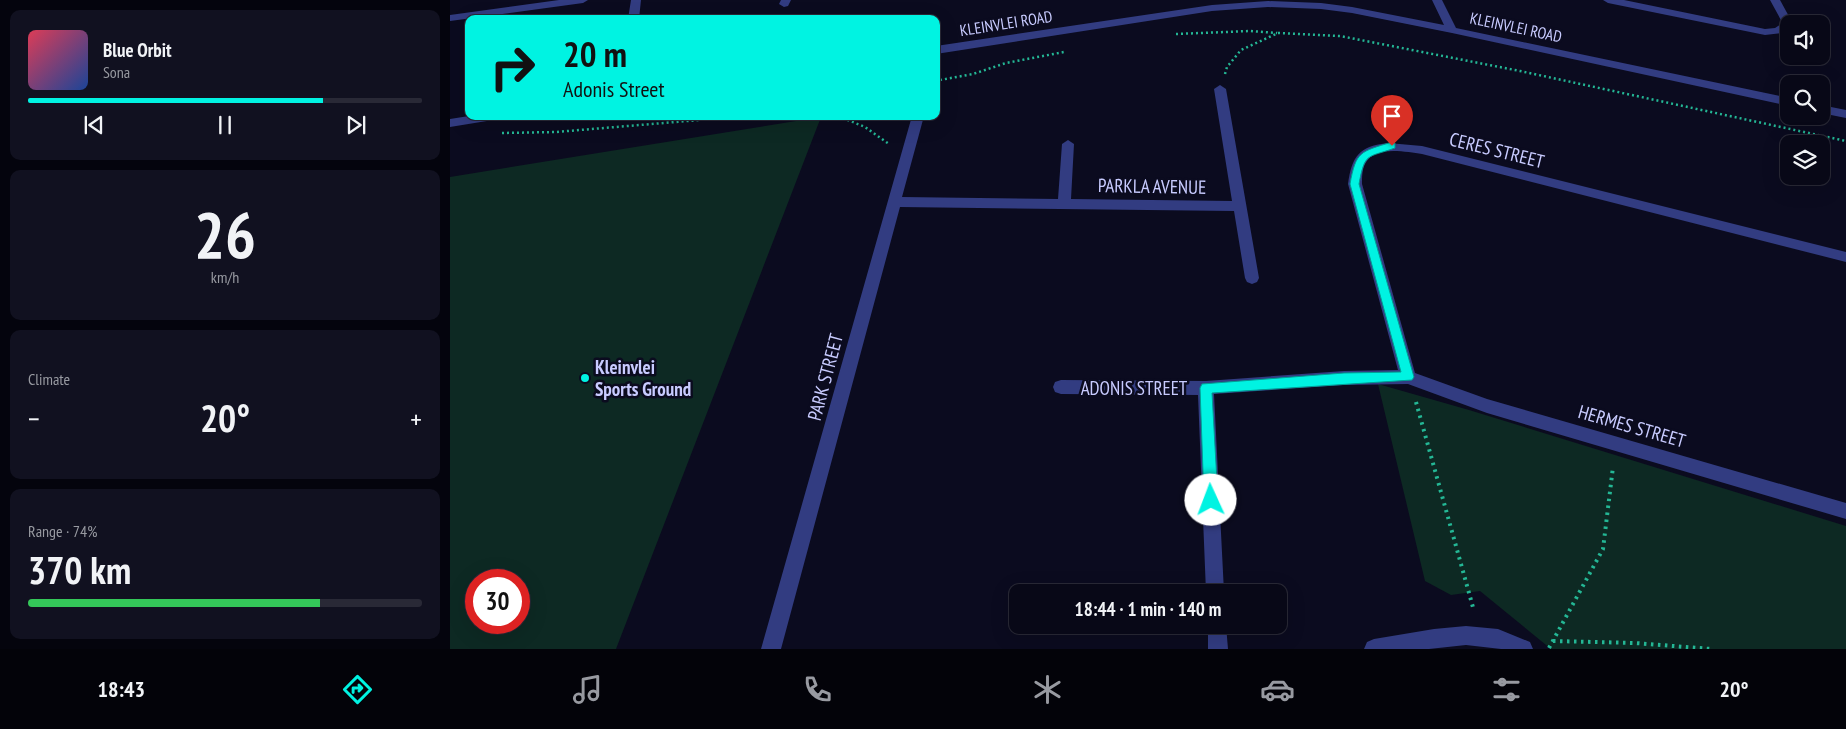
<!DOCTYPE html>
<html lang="en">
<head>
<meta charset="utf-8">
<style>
  body { margin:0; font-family:"PT Sans Narrow",sans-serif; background:#111120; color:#f1f3f6; height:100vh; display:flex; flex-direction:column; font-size:19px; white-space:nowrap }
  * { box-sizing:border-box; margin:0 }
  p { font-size:16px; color:#989aa1 }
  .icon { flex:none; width:28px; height:28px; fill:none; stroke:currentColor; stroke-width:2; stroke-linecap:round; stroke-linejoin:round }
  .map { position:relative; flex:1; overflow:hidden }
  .sheet { display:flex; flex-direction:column; gap:10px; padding:10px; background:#04040d; width:450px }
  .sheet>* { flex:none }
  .banner { position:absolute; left:15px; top:15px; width:475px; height:105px; border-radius:10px; box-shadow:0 5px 20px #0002,0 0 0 1px #292936; background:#00f3e2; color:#111; overflow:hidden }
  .buttons { position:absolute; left:1330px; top:15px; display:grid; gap:10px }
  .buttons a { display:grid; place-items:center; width:50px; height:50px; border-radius:10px; background:#080817; box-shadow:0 5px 20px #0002,0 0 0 1px #292936; font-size:25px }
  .speed { position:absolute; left:15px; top:569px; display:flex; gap:10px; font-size:25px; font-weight:700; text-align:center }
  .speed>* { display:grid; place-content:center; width:65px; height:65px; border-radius:50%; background:#080817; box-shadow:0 5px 20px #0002,0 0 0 1px #292936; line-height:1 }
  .speed .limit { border:8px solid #d22; background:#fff; color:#111 }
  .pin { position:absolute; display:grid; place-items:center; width:42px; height:42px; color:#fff; margin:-51px -21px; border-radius:50% 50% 50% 0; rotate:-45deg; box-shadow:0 0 5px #0007 }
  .pin .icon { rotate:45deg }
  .me { position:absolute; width:55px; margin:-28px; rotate:358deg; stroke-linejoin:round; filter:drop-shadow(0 0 4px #0008) }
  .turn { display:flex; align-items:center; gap:18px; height:105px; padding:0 15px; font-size:22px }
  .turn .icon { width:65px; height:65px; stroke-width:2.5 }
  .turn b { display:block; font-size:35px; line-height:42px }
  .big { font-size:38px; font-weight:800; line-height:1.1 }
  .sheet .tile { flex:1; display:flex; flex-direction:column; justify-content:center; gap:8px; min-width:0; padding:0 18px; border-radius:10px; background:#111120 }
  .sheet .dial { align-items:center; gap:0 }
  .dial b { font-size:65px; line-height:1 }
  .song { display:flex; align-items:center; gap:15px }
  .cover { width:60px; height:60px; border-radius:8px; background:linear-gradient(135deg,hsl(350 70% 55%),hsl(220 70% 35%)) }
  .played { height:5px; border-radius:2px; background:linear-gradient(90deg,#00f3e2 75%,#292936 75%) }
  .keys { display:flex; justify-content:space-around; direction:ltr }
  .heat { display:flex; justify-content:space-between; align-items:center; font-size:28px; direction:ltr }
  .charge { height:8px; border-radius:4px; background:linear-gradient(90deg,#34c759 74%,#292936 0) }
  .trip { position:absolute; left:559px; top:584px; width:278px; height:50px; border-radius:10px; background:#080817; box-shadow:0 5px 20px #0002,0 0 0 1px #292936; font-weight:800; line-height:50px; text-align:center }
  .menu { display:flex; height:80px; justify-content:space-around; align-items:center; background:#030309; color:#989aa1 }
  .menu .icon { width:35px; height:35px }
  .menu .on { color:#00f3e2 }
  .menu b { font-size:22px; color:#f1f3f6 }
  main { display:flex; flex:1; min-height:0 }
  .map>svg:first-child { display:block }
  .green { fill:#0d2923; fill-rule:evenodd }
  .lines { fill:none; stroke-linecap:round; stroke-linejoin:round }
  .path-far1 { stroke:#24b795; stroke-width:2.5; stroke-dasharray:2 3; stroke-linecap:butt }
  .path { stroke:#24b795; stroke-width:4; stroke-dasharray:2.5 4.5; stroke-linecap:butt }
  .minor { fill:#323c81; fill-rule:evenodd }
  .route { fill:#00f3e2; stroke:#009e93 }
  .poi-dot { fill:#00f3e2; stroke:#0b0b1f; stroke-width:2 }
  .labels { text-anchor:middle; stroke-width:5; stroke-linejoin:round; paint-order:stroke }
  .far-street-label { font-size:16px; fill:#c8cbff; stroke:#0b0b1f }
  .street-label { font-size:19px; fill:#c8cbff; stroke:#0b0b1f }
  .poi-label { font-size:19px; font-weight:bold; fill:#c8cbff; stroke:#0b0b1f; text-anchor:start }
</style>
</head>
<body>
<main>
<section class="sheet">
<div class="tile">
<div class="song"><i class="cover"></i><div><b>Blue Orbit</b><p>Sona</p></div></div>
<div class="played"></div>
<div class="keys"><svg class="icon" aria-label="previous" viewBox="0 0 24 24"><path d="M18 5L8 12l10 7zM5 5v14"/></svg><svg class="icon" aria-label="pause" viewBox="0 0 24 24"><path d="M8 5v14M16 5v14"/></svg><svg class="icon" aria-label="next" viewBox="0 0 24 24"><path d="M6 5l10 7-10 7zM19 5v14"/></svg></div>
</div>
<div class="tile dial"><b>26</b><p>km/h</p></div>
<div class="tile"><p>Climate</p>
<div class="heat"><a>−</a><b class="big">20°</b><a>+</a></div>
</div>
<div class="tile"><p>Range · 74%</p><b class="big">370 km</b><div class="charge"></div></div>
</section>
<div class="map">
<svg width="1396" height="649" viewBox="0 0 1396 649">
  <rect width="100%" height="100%" fill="#0b0b1f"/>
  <path class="green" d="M371 117 166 649H0V177ZM26 580H69V622H26Z
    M928 384 1019 410 1396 526V649H1101L1030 591 1001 595 975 581Z"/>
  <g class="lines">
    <path class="path-far1" d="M726 34 800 31 827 33
      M775 74 777 67 791 50 828 33 890 36 1070 71 1396 141
      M490 80 523 74 556 63 614 52
      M388 116 415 127 439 144
      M52 133 106 132 298 116"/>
    <path class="path" d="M966 402 1024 611
      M1103 641 1185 643 1261 649
      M1099 648 1153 549 1163 467"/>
    <path class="minor" d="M109 0H138L133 3 0 21V15Z
      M181 0H191L189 19H178Z
      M331 0H341L338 6 334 7 329 4Z
      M982 0H992L1006 28 1339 98V106L1002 33 902 13 871 9 818 7 762 11 486 54V46L762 5 818 1 871 3 902 7 994 25Z
      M1153 0H1174L1315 29 1325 28 1331 24 1332 22 1320 0H1330L1342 22 1339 24V29L1332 33 1315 35 1158 3Z
      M770 85 776 89 809 278 807 282 802 284 797 282 795 278 784 211 450 207 331 649H311L462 116H474L452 197 608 199 612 144 618 140 624 144 621 199 782 201 764 89Z
      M1371 105 1396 110V118L1371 113Z
      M19 116H49L43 120 0 127V119Z
      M938 143 972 146 1396 252V262L972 154C955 152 925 145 915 164 912 170 912 178 912 184L965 373 1037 399 1396 503V519L1037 413 958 384 894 385 764 394 774 592H756L748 395 611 394 605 392 603 387 605 382 611 380 756 381 894 371 948 370 898 184C902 156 909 146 938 143Z
      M758 625H776L778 649H758Z
      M1016 626 1048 629 1080 642 1083 649H1051L1016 645 979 649H914L917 642 924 639 984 629Z"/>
  </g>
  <path class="route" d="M942 142 945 143V148C917 158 915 152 909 184L964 377 962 380 762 393 768 500 766 504 761 506 756 504 754 500 750 388 752 384 894 373 951 372 900 184C906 151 910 152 942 142Z"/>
  <circle class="poi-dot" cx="135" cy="378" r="5"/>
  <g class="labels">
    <g class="far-street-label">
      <text transform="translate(556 23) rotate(-9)" y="6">KLEINVLEI ROAD</text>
      <text transform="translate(1066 27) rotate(12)" y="6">KLEINVLEI ROAD</text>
    </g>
    <g class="street-label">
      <text transform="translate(1047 150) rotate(14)" y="7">CERES STREET</text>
      <text transform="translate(702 186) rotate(1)" y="7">PARKLA AVENUE</text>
      <text transform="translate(375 377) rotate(-75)" y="7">PARK STREET</text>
      <text x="684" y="395">ADONIS STREET</text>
      <text transform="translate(1182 426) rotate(16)" y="7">HERMES STREET</text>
    </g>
    <g class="poi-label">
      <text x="145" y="374">Kleinvlei<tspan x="145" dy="22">Sports Ground</tspan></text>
    </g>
  </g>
</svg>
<div class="buttons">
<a><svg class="icon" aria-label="sound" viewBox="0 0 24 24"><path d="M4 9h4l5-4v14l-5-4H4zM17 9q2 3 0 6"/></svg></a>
<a><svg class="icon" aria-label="search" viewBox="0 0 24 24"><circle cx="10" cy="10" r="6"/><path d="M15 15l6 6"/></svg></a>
<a><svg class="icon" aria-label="layers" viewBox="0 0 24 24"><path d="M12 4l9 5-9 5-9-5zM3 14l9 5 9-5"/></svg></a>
</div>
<div class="speed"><div class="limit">30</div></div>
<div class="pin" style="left:942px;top:146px;background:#d93025"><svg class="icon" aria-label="arrive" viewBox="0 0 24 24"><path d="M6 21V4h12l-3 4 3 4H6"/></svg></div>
<svg class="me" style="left:761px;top:500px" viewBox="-20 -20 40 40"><circle r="19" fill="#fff"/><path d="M0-13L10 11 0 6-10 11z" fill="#00f3e2"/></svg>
<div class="trip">18:44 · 1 min · 140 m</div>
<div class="banner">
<div class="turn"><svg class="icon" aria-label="right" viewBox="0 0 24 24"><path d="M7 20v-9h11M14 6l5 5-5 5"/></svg><div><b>20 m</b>Adonis Street</div></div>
</div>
</div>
</main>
<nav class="menu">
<b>18:43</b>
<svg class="icon on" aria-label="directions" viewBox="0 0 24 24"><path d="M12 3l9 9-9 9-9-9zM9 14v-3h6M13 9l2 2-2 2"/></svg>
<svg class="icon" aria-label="music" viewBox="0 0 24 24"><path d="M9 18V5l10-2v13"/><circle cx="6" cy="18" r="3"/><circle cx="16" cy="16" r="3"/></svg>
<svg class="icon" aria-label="phone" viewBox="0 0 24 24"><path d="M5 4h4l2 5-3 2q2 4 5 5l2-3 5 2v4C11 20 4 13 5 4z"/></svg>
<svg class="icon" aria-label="climate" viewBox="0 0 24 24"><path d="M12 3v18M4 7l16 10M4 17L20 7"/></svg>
<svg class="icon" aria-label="car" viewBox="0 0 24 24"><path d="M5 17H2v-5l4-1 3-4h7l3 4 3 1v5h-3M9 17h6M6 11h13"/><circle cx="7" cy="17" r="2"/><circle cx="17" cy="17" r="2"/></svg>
<svg class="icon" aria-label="filters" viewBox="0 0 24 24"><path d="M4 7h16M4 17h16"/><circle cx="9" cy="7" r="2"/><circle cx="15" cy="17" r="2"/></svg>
<b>20°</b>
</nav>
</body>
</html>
